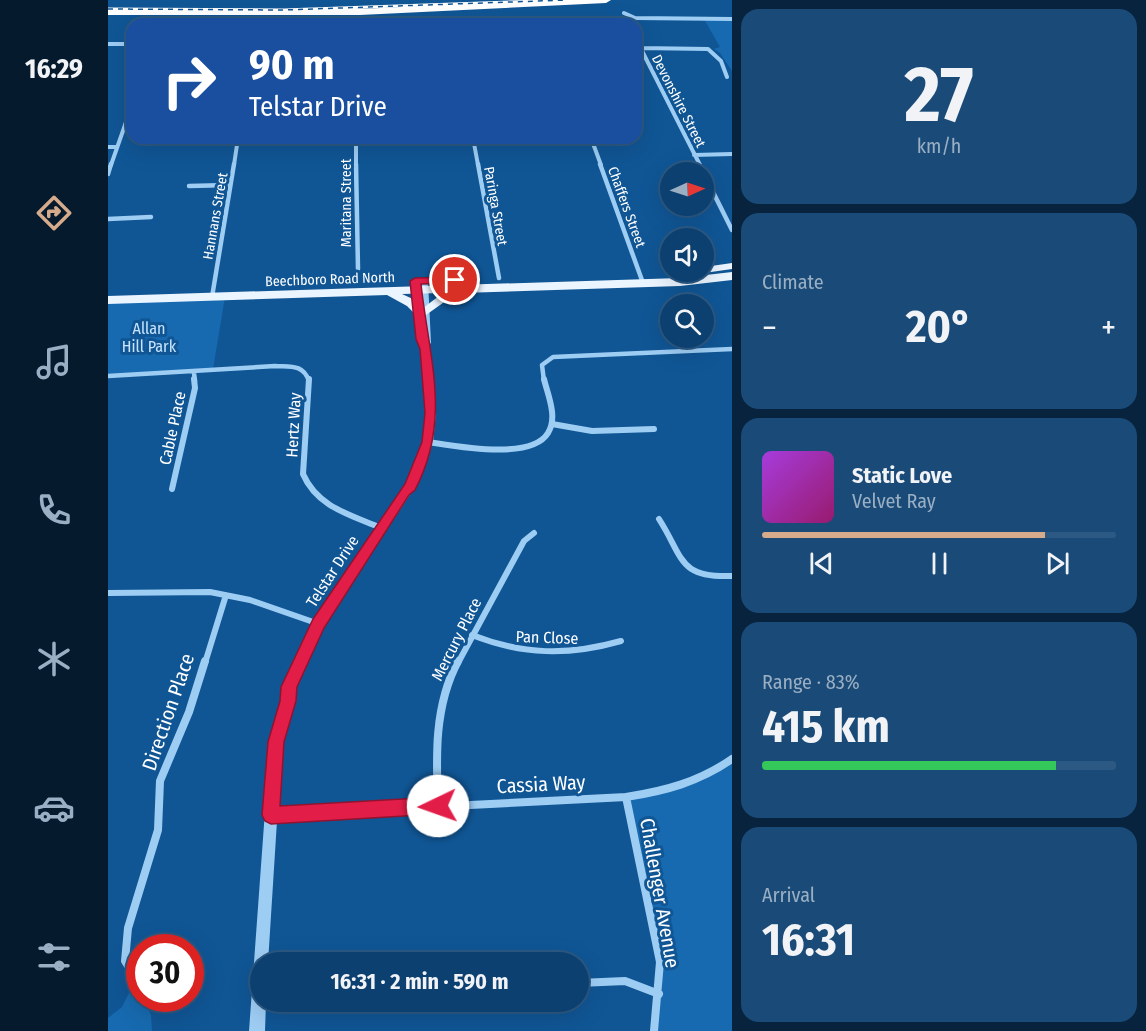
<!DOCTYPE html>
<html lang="en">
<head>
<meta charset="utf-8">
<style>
  body { margin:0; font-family:"Fira Sans Condensed",sans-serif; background:#1a4b78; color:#f1f3f6; height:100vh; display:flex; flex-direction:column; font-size:22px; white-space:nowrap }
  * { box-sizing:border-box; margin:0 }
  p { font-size:20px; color:#9aafc3 }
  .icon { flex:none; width:33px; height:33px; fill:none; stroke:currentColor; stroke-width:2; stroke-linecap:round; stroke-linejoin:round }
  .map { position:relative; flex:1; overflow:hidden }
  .drawer { display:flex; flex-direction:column; gap:9px; padding:9px; background:#07233e; width:414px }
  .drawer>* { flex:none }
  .hud { position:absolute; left:18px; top:18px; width:516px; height:126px; border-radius:18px; box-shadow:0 6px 24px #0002,0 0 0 2px #2c5983; background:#1a4fa0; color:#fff; overflow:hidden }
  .needle { width:39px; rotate:87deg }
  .fabs { position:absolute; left:552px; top:162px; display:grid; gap:12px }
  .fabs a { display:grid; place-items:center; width:54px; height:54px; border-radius:50%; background:#0c4070; box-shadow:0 6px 24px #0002,0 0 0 2px #2c5983; font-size:30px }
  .speed { position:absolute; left:18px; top:934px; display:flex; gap:12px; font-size:30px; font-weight:700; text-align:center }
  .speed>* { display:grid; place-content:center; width:78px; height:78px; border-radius:50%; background:#0c4070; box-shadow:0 6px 24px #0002,0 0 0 2px #2c5983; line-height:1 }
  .speed .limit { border:9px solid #d22; background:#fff; color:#111 }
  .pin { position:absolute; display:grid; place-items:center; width:51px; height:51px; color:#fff; margin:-26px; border:3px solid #fff; border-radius:50%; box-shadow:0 2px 6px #0007 }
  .me { position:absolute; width:66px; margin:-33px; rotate:267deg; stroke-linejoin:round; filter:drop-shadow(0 0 4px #0008) }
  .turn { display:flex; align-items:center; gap:21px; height:126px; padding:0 24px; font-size:27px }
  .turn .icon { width:78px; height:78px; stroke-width:2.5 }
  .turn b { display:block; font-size:42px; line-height:51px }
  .big { font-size:45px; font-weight:700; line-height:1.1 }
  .drawer .card { flex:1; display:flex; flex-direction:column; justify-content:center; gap:9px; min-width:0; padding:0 21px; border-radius:18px; background:#1a4b78 }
  .drawer .dial { align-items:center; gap:0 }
  .dial b { font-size:78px; line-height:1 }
  .song { display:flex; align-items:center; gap:18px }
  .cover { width:72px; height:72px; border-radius:9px; background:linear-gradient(135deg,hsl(280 70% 55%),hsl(320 70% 35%)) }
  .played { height:6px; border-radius:3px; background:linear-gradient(90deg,#d6ab8b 80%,#2c5983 80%) }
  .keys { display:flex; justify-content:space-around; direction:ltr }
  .heat { display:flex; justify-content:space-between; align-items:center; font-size:33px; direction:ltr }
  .charge { height:9px; border-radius:4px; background:linear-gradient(90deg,#34c759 83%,#2c5983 0) }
  .trip { position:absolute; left:142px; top:952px; width:339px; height:60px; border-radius:30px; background:#0c4070; box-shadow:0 6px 24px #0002,0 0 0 2px #2c5983; font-weight:700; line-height:60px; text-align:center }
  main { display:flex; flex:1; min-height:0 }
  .dock { display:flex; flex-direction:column; width:108px; justify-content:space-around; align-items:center; background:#051a2d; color:#9aafc3 }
  .dock .icon { width:42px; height:42px }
  .dock .active { color:#d6ab8b }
  .dock b { font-size:27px; color:#f1f3f6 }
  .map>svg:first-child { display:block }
  .green { fill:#176ab0 }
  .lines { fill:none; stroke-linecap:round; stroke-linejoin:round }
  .minor-far3 { stroke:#9ecdf4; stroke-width:4 }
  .minor-far2 { stroke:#9ecdf4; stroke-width:4.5 }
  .minor-far1 { stroke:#9ecdf4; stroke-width:6 }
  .minor { stroke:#9ecdf4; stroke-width:8 }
  .tertiary { fill:#9ecdf4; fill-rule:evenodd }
  .primary { fill:#ebf5ff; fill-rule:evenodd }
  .motorway { fill:#fff; fill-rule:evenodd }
  .rail-casing { stroke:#fff; stroke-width:3 }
  .rail { stroke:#105695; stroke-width:1.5; stroke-dasharray:5; stroke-linecap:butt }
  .route { fill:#e11d48; stroke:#92132f; stroke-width:1.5 }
  .labels { text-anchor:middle; stroke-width:6; stroke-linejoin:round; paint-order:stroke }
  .far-street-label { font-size:14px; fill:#fff; stroke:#105695 }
  .park-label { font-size:16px; fill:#c6e4fe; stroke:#105695 }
  .street-label { font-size:16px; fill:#fff; stroke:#105695 }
  .near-street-label { font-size:20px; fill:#fff; stroke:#105695 }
</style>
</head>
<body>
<main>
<nav class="dock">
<b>16:29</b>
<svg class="icon active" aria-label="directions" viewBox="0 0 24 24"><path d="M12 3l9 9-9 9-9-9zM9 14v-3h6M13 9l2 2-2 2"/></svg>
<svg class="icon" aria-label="music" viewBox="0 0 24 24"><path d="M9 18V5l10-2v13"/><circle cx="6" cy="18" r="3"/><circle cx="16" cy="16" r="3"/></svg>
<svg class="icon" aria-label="phone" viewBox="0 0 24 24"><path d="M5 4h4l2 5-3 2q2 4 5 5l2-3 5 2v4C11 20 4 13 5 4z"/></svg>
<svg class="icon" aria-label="climate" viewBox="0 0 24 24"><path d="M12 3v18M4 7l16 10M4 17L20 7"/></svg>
<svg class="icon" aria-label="car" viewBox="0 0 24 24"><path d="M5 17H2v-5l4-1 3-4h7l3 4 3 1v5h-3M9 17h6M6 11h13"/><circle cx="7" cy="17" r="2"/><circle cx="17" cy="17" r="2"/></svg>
<svg class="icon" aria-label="filters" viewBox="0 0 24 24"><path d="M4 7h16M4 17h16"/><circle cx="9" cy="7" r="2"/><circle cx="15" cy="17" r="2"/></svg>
</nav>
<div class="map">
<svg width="624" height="1031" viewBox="0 0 624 1031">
  <rect width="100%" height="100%" fill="#105695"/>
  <path class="green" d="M596 19 624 21V71L612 53 606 49 612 47Z
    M117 297 105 369 55 375 0 376V300Z
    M624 759V1031H546L552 962 518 797 565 790Z
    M28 979 32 999H36L43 1015 44 1031H0V1018L14 1007Z"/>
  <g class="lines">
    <path class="minor-far3" d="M516 13 527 18 624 19
      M528 39 592 165
      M0 44H24
      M532 48 600 49 613 61 619 77
      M248 138V165
      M365 138 370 165
      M483 138 493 165
      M130 144 248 140
      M0 147H9
      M586 155 624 154
      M3 165 24 105
      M126 165 130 138"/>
    <path class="minor-far2" d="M248 164 250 269
      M370 164 391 278
      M492 164 535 283
      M591 164 595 172
      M0 174 3 164
      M596 174 624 230
      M81 186 122 185
      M0 219 43 217
      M104 297 126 164
      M86 373 87 381
      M0 376 167 366C183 367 195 364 201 381
      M436 381 434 365 445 357 624 349"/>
    <path class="minor-far1" d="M201 379 195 474C209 507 243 515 273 528
      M444 424 484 431 546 429
      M320 442C347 446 423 461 440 433 450 417 440 396 436 379
      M64 489 87 388 86 379
      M551 519C576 558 570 578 624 576
      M0 593 102 592 142 600 211 624
      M364 635C415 655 460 656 513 641
      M97 663 118 595
      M350 663 416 541 426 533"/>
    <path class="minor" d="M518 797 552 962 546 1031
      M330 806C328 757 326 706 350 661
      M164 815 518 797C557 791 591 782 624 759
      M28 979 17 961 20 928 50 830 52 781 81 712 97 661
      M471 983 517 981 551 994"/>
    <path class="tertiary" d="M304 279H310L311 281 312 294V281L316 279 320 281 323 343 321 345 322 349 328 413 325 442 307 487 215 627 187 687 186 701 174 742 160 963H153V1002H158L157 1031H141L162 742 174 701 175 687 207 620 297 486 315 442 318 413 314 349 309 339 303 281Z"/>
    <path class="primary" d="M624 263V269L596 273 591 272H596V267Z
      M624 272V280L572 286 353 293 352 297 339 300 318 315 306 313 299 306 279 295 0 304V296L572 278ZM335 293 315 308 307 300 294 294Z"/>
    <path class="motorway" d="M441 0H503L498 3 252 15H0V9H252Z"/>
    <g class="rail-casing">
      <path id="rail" d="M0 9 176 10 459 0"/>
    </g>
    <use href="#rail" class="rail"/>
  </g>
  <path class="route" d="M307 278 347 277 352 280 347 283 313 284C321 359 344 419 307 490L301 495 216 628 189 687 188 701 176 742 172 806 330 797 336 799 339 806 336 812 330 814 163 824 157 821 154 815 160 742 172 701 173 687 205 619 297 484 314 442 317 413 312 349 308 339 302 281Z"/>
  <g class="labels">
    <g class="far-street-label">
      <text transform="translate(571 101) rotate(63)" y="5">Devonshire Street</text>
      <text transform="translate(238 203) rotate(-90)" y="5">Maritana Street</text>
      <text transform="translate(388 206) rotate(80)" y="5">Paringa Street</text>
      <text transform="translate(519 207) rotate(70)" y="5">Chaffers Street</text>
      <text transform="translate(107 216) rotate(-80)" y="5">Hannans Street</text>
      <text transform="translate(222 279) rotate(-2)" y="5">Beechboro Road North</text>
    </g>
    <g class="park-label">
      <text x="41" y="334">Allan<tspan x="41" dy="18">Hill Park</tspan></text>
    </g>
    <g class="street-label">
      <text transform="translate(185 425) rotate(-87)" y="6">Hertz Way</text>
      <text transform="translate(64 428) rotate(-78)" y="6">Cable Place</text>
      <text transform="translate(224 571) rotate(-57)" y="6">Telstar Drive</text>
      <text transform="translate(439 637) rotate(2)" y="6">Pan Close</text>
      <text transform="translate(348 639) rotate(-63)" y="6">Mercury Place</text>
    </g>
    <g class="near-street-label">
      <text transform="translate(60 712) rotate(-71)" y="7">Direction Place</text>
      <text transform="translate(433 784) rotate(-3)" y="7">Cassia Way</text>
      <text transform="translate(552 893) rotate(80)" y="7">Challenger Avenue</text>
    </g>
  </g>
</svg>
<div class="fabs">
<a><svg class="needle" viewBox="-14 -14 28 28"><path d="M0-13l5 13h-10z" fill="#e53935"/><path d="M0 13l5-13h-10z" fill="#9aafc3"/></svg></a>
<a><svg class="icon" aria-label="sound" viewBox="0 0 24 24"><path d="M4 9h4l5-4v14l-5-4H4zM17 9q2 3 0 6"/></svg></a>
<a><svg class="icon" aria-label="search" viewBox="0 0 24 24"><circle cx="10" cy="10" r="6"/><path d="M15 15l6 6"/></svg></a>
</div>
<div class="speed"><div class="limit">30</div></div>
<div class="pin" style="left:347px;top:280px;background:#d93025"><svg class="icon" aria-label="arrive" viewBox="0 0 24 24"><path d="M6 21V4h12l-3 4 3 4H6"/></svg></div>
<svg class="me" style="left:330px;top:806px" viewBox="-20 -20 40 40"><circle r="19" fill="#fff"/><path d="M0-13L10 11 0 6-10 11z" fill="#e11d48"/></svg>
<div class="trip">16:31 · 2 min · 590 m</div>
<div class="hud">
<div class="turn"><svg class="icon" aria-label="right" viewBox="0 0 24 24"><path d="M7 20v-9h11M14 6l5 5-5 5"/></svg><div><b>90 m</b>Telstar Drive</div></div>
</div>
</div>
<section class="drawer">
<div class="card dial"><b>27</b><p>km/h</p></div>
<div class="card"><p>Climate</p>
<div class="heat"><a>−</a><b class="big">20°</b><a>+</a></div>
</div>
<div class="card">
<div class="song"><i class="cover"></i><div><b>Static Love</b><p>Velvet Ray</p></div></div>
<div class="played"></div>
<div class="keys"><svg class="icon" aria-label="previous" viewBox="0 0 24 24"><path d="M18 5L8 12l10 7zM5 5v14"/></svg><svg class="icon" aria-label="pause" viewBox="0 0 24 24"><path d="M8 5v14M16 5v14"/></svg><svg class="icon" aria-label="next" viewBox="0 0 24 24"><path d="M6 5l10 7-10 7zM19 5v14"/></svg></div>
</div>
<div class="card"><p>Range · 83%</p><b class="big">415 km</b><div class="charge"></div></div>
<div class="card"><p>Arrival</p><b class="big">16:31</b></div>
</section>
</main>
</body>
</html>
